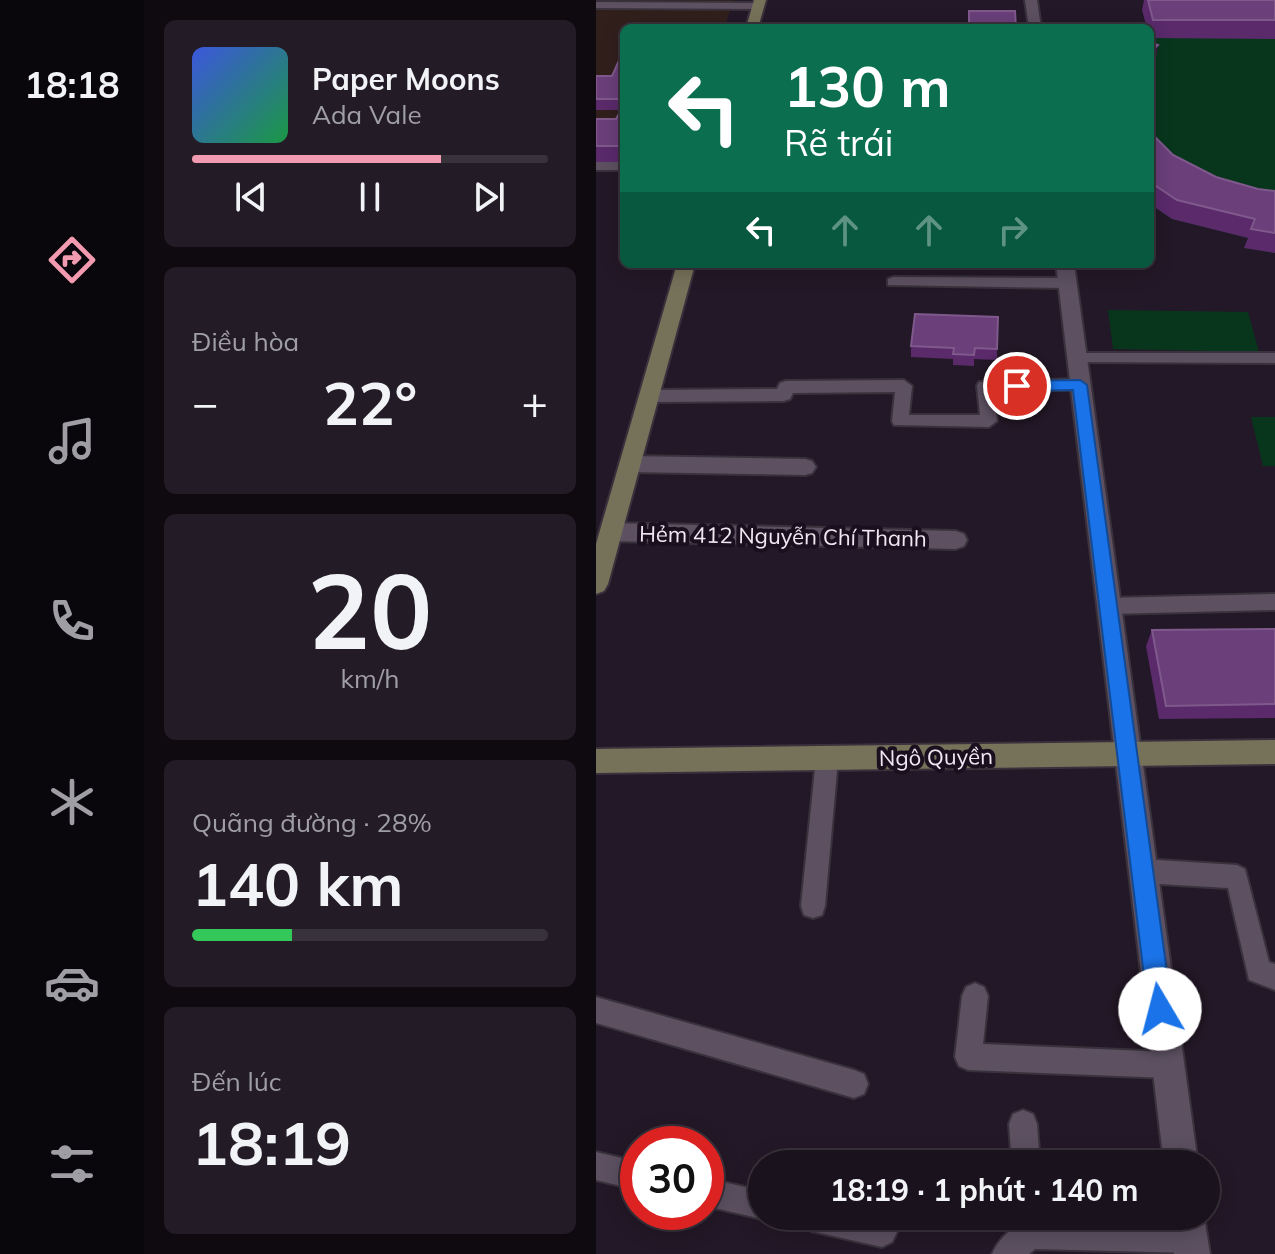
<!DOCTYPE html>
<html lang="vi">
<head>
<meta charset="utf-8">
<style>
  body { margin:0; font-family:Mulish,sans-serif; background:#231b26; color:#f1f3f6; height:100vh; display:flex; flex-direction:column; font-size:30px; white-space:nowrap }
  * { box-sizing:border-box; margin:0 }
  p { font-size:26px; color:#9f9ea4 }
  .icon { flex:none; width:44px; height:44px; fill:none; stroke:currentColor; stroke-width:2; stroke-linecap:round; stroke-linejoin:round }
  .map { position:relative; flex:1; overflow:hidden }
  .sheet { display:flex; flex-direction:column; gap:20px; padding:20px; background:#0e0a10; width:452px }
  .sheet>* { flex:none }
  .hud { position:absolute; left:24px; top:24px; width:534px; height:244px; border-radius:12px; box-shadow:0 4px 20px #0003,0 0 0 2px #38323b; background:#0b6e4f; color:#fff; overflow:hidden }
  .speed { position:absolute; left:24px; top:1126px; display:flex; gap:16px; font-size:40px; font-weight:700; text-align:center }
  .speed>* { display:grid; place-content:center; width:104px; height:104px; border-radius:50%; background:#1a121d; box-shadow:0 4px 20px #0003,0 0 0 2px #38323b; line-height:1 }
  .speed .limit { border:12px solid #d22; background:#fff; color:#111 }
  .pin { position:absolute; display:grid; place-items:center; width:68px; height:68px; color:#fff; margin:-34px; border:4px solid #fff; border-radius:50%; box-shadow:0 2px 8px #0007 }
  .me { position:absolute; width:88px; margin:-44px; rotate:352deg; stroke-linejoin:round; filter:drop-shadow(0 0 6px #0008) }
  .turn { display:flex; align-items:center; gap:28px; height:168px; padding:0 32px; font-size:36px }
  .turn .icon { width:104px; height:104px; stroke-width:2.5 }
  .turn b { display:block; font-size:56px; line-height:68px }
  .lanes { display:flex; align-items:center; height:76px; padding:0 32px; background:#0003; justify-content:center; gap:40px; direction:ltr }
  .lanes .off { opacity:.35 }
  .big { font-size:60px; font-weight:700; line-height:1.1 }
  .sheet .card { flex:1; display:flex; flex-direction:column; justify-content:center; gap:12px; min-width:0; padding:0 28px; border-radius:12px; background:#231b26 }
  .sheet .dial { align-items:center; gap:0 }
  .dial b { font-size:104px; line-height:1 }
  .song { display:flex; align-items:center; gap:24px }
  .cover { width:96px; height:96px; border-radius:12px; background:linear-gradient(135deg,hsl(230 70% 55%),hsl(140 70% 35%)) }
  .played { height:8px; border-radius:4px; background:linear-gradient(90deg,#f29aaf 70%,#38323b 70%) }
  .keys { display:flex; justify-content:space-around; direction:ltr }
  .heat { display:flex; justify-content:space-between; align-items:center; font-size:44px; direction:ltr }
  .charge { height:12px; border-radius:6px; background:linear-gradient(90deg,#34c759 28%,#38323b 0) }
  .trip { position:absolute; left:152px; top:1150px; width:472px; height:80px; border-radius:40px; background:#1a121d; box-shadow:0 4px 20px #0003,0 0 0 2px #38323b; font-weight:700; line-height:80px; text-align:center }
  main { display:flex; flex:1; min-height:0 }
  .menu { display:flex; flex-direction:column; width:144px; justify-content:space-around; align-items:center; background:#0a070c; color:#9f9ea4 }
  .menu .icon { width:56px; height:56px }
  .menu .current { color:#f29aaf }
  .menu b { font-size:36px; color:#f1f3f6 }
  .map>svg:first-child { display:block }
  .industrial { fill:#311f1c }
  .green { fill:#08361d }
  .lines { fill:none; stroke-linecap:round; stroke-linejoin:round }
  .lane-casing { stroke:#39323d; stroke-width:4 }
  .street-casing { stroke:#39323d; stroke-width:4 }
  .secondary-casing { stroke:#39323d; stroke-width:4 }
  .lane { fill:#5c5061; fill-rule:evenodd }
  .street { fill:#5c5061; fill-rule:evenodd }
  .secondary { fill:#76725a; fill-rule:evenodd }
  .wall { fill:#5a2a6b }
  .shaded-wall { fill:#3d1a4a }
  .building { fill:#6a3f7a; stroke:#7f598c; stroke-width:2 }
  .route { fill:#1a73e8; stroke:#114b97; stroke-width:2 }
  .labels { text-anchor:middle; stroke-width:8; stroke-linejoin:round; paint-order:stroke }
  .street-label { font-size:22px; fill:#efe8f2; stroke:#190f1e }
</style>
</head>
<body>
<main>
<nav class="menu">
<b>18:18</b>
<svg class="icon current" aria-label="directions" viewBox="0 0 24 24"><path d="M12 3l9 9-9 9-9-9zM9 14v-3h6M13 9l2 2-2 2"/></svg>
<svg class="icon" aria-label="music" viewBox="0 0 24 24"><path d="M9 18V5l10-2v13"/><circle cx="6" cy="18" r="3"/><circle cx="16" cy="16" r="3"/></svg>
<svg class="icon" aria-label="phone" viewBox="0 0 24 24"><path d="M5 4h4l2 5-3 2q2 4 5 5l2-3 5 2v4C11 20 4 13 5 4z"/></svg>
<svg class="icon" aria-label="climate" viewBox="0 0 24 24"><path d="M12 3v18M4 7l16 10M4 17L20 7"/></svg>
<svg class="icon" aria-label="car" viewBox="0 0 24 24"><path d="M5 17H2v-5l4-1 3-4h7l3 4 3 1v5h-3M9 17h6M6 11h13"/><circle cx="7" cy="17" r="2"/><circle cx="17" cy="17" r="2"/></svg>
<svg class="icon" aria-label="filters" viewBox="0 0 24 24"><path d="M4 7h16M4 17h16"/><circle cx="9" cy="7" r="2"/><circle cx="15" cy="17" r="2"/></svg>
</nav>
<section class="sheet">
<div class="card">
<div class="song"><i class="cover"></i><div><b>Paper Moons</b><p>Ada Vale</p></div></div>
<div class="played"></div>
<div class="keys"><svg class="icon" aria-label="previous" viewBox="0 0 24 24"><path d="M18 5L8 12l10 7zM5 5v14"/></svg><svg class="icon" aria-label="pause" viewBox="0 0 24 24"><path d="M8 5v14M16 5v14"/></svg><svg class="icon" aria-label="next" viewBox="0 0 24 24"><path d="M6 5l10 7-10 7zM19 5v14"/></svg></div>
</div>
<div class="card"><p>Điều hòa</p>
<div class="heat"><a>−</a><b class="big">22°</b><a>+</a></div>
</div>
<div class="card dial"><b>20</b><p>km/h</p></div>
<div class="card"><p>Quãng đường · 28%</p><b class="big">140 km</b><div class="charge"></div></div>
<div class="card"><p>Đến lúc</p><b class="big">18:19</b></div>
</section>
<div class="map">
<svg width="679" height="1254" viewBox="0 0 679 1254">
  <rect width="100%" height="100%" fill="#231827"/>
  <path class="industrial" d="M0 0H138L128 28H28V162H0Z"/>
  <path class="green" d="M679 11V253L648 248 652 238 576 219 554 204V28Z
    M512 310 652 312 663 352 517 349Z
    M655 417H679V466H667Z"/>
  <g class="lines">
    <g class="lane-casing">
      <path id="lane" d="M0 2 162 3 167 6 162 9 0 8Z
        M0 162H28V170H0Z
        M297 277 471 278 478 283 471 288 292 285V279Z
        M481 353H679V363L475 362V354Z
        M484 379 492 385 490 389 398 392 401 421 393 427 298 425 296 421 299 392 197 393 194 399 188 401 52 402 44 396 52 390 181 389 184 383 190 381 308 380 316 386 313 415H384L381 386 383 382Z
        M679 594V610L512 614 505 612 502 606 505 600 512 598Z
        M231 749 239 752 242 759 229 906 226 915 217 918 208 915 205 906 220 759 223 752Z
        M546 859 641 865 649 869 673 962 679 964V990L653 980 632 888 546 883 538 879 534 871 538 863Z
        M379 983 388 987 392 996 387 1044 572 1052 581 1056 585 1065 581 1074 572 1078 372 1070 363 1066 359 1057 366 996 370 987Z
        M0 997 258 1070 268 1074 272 1084 268 1094 258 1098 0 1023Z
        M427 1110 437 1114 441 1124 444 1164H416L413 1124 417 1114Z
        M0 1152 42 1162V1190L0 1180Z
        M110 1178 166 1191V1216H174L166 1219 110 1206Z
        M200 1216H280L296 1222 301 1232 296 1242 286 1247 215 1231 205 1226Z
        M433 1219 594 1223 604 1228 609 1238 604 1248 594 1253 439 1249 433 1254H396C403 1238 417 1226 433 1219Z"/>
    </g>
    <g class="street-casing">
      <path id="street" d="M429 0H441L445 28H433Z
        M460 264H478L602 1164H568Z
        M33 456 209 459 216 461 220 467 216 473 209 475 33 472 26 470 23 464 26 458Z
        M15 523 360 531 368 534 371 540 368 546 360 549 15 541 7 538 4 532 7 526Z
        M574 1216H608L614 1254H578Z"/>
    </g>
    <g class="secondary-casing">
      <path id="secondary" d="M158 0H170L162 28H150Z
        M81 264H99L12 584 8 591 0 594V544Z
        M679 740V764L0 773V749Z"/>
    </g>
    <use href="#lane" class="lane"/>
    <use href="#street" class="street"/>
    <use href="#secondary" class="secondary"/>
  </g>
  <path class="wall" d="M548 0H679V39L554 38V28H551L546 10Z
    M28 44V110H0V76H16L25 56 24 52Z
    M28 112V162H0V119H20Z
    M554 132 577 155 620 177 662 189 679 191V253L648 248 652 238 576 219 554 204Z
    M315 346 401 349V360L378 359V366L357 365V359L315 357Z
    M679 629V718L563 719 550 646 556 630Z"/>
  <path class="shaded-wall" d="M562 45 559 63 554 67V52Z"/>
  <path class="building" d="M552 0H679V20H557Z
    M373 11H419L420 28H373Z
    M38 23H122L120 28H36Z
    M554 42 562 45 554 52Z
    M25 56H28V99H0V76H16Z
    M24 112H28V146H0V119H20Z
    M554 132 577 155 620 177 662 189 679 191V233L655 229 659 219 581 200 554 182Z
    M319 314 402 317 401 349 379 348 378 355 357 354 358 348 315 346Z
    M679 629V704L570 706 556 630Z"/>
  <path class="route" d="M484 380 491 385 576 1009 573 1018 564 1021 556 1018 552 1009 477 390 421 391 413 386 421 381Z"/>
  <g class="labels">
    <g class="street-label">
      <text transform="translate(187 536) rotate(1)" y="8">Hẻm 412 Nguyễn Chí Thanh</text>
      <text transform="translate(340 757) rotate(-1)" y="8">Ngô Quyền</text>
    </g>
  </g>
</svg>
<div class="speed"><div class="limit">30</div></div>
<div class="pin" style="left:421px;top:386px;background:#d93025"><svg class="icon" aria-label="arrive" viewBox="0 0 24 24"><path d="M6 21V4h12l-3 4 3 4H6"/></svg></div>
<svg class="me" style="left:564px;top:1009px" viewBox="-20 -20 40 40"><circle r="19" fill="#fff"/><path d="M0-13L10 11 0 6-10 11z" fill="#1a73e8"/></svg>
<div class="trip">18:19 · 1 phút · 140 m</div>
<div class="hud">
<div class="turn"><svg class="icon" aria-label="left" viewBox="0 0 24 24"><path d="M17 20v-9H6M10 6l-5 5 5 5"/></svg><div><b>130 m</b>Rẽ trái</div></div>
<div class="lanes"><svg class="icon" aria-label="left" viewBox="0 0 24 24"><path d="M17 20v-9H6M10 6l-5 5 5 5"/></svg><svg class="icon off" aria-label="ahead" viewBox="0 0 24 24"><path d="M12 20V5M6 11l6-6 6 6"/></svg><svg class="icon off" aria-label="ahead" viewBox="0 0 24 24"><path d="M12 20V5M6 11l6-6 6 6"/></svg><svg class="icon off" aria-label="right" viewBox="0 0 24 24"><path d="M7 20v-9h11M14 6l5 5-5 5"/></svg></div>
</div>
</div>
</main>
</body>
</html>
